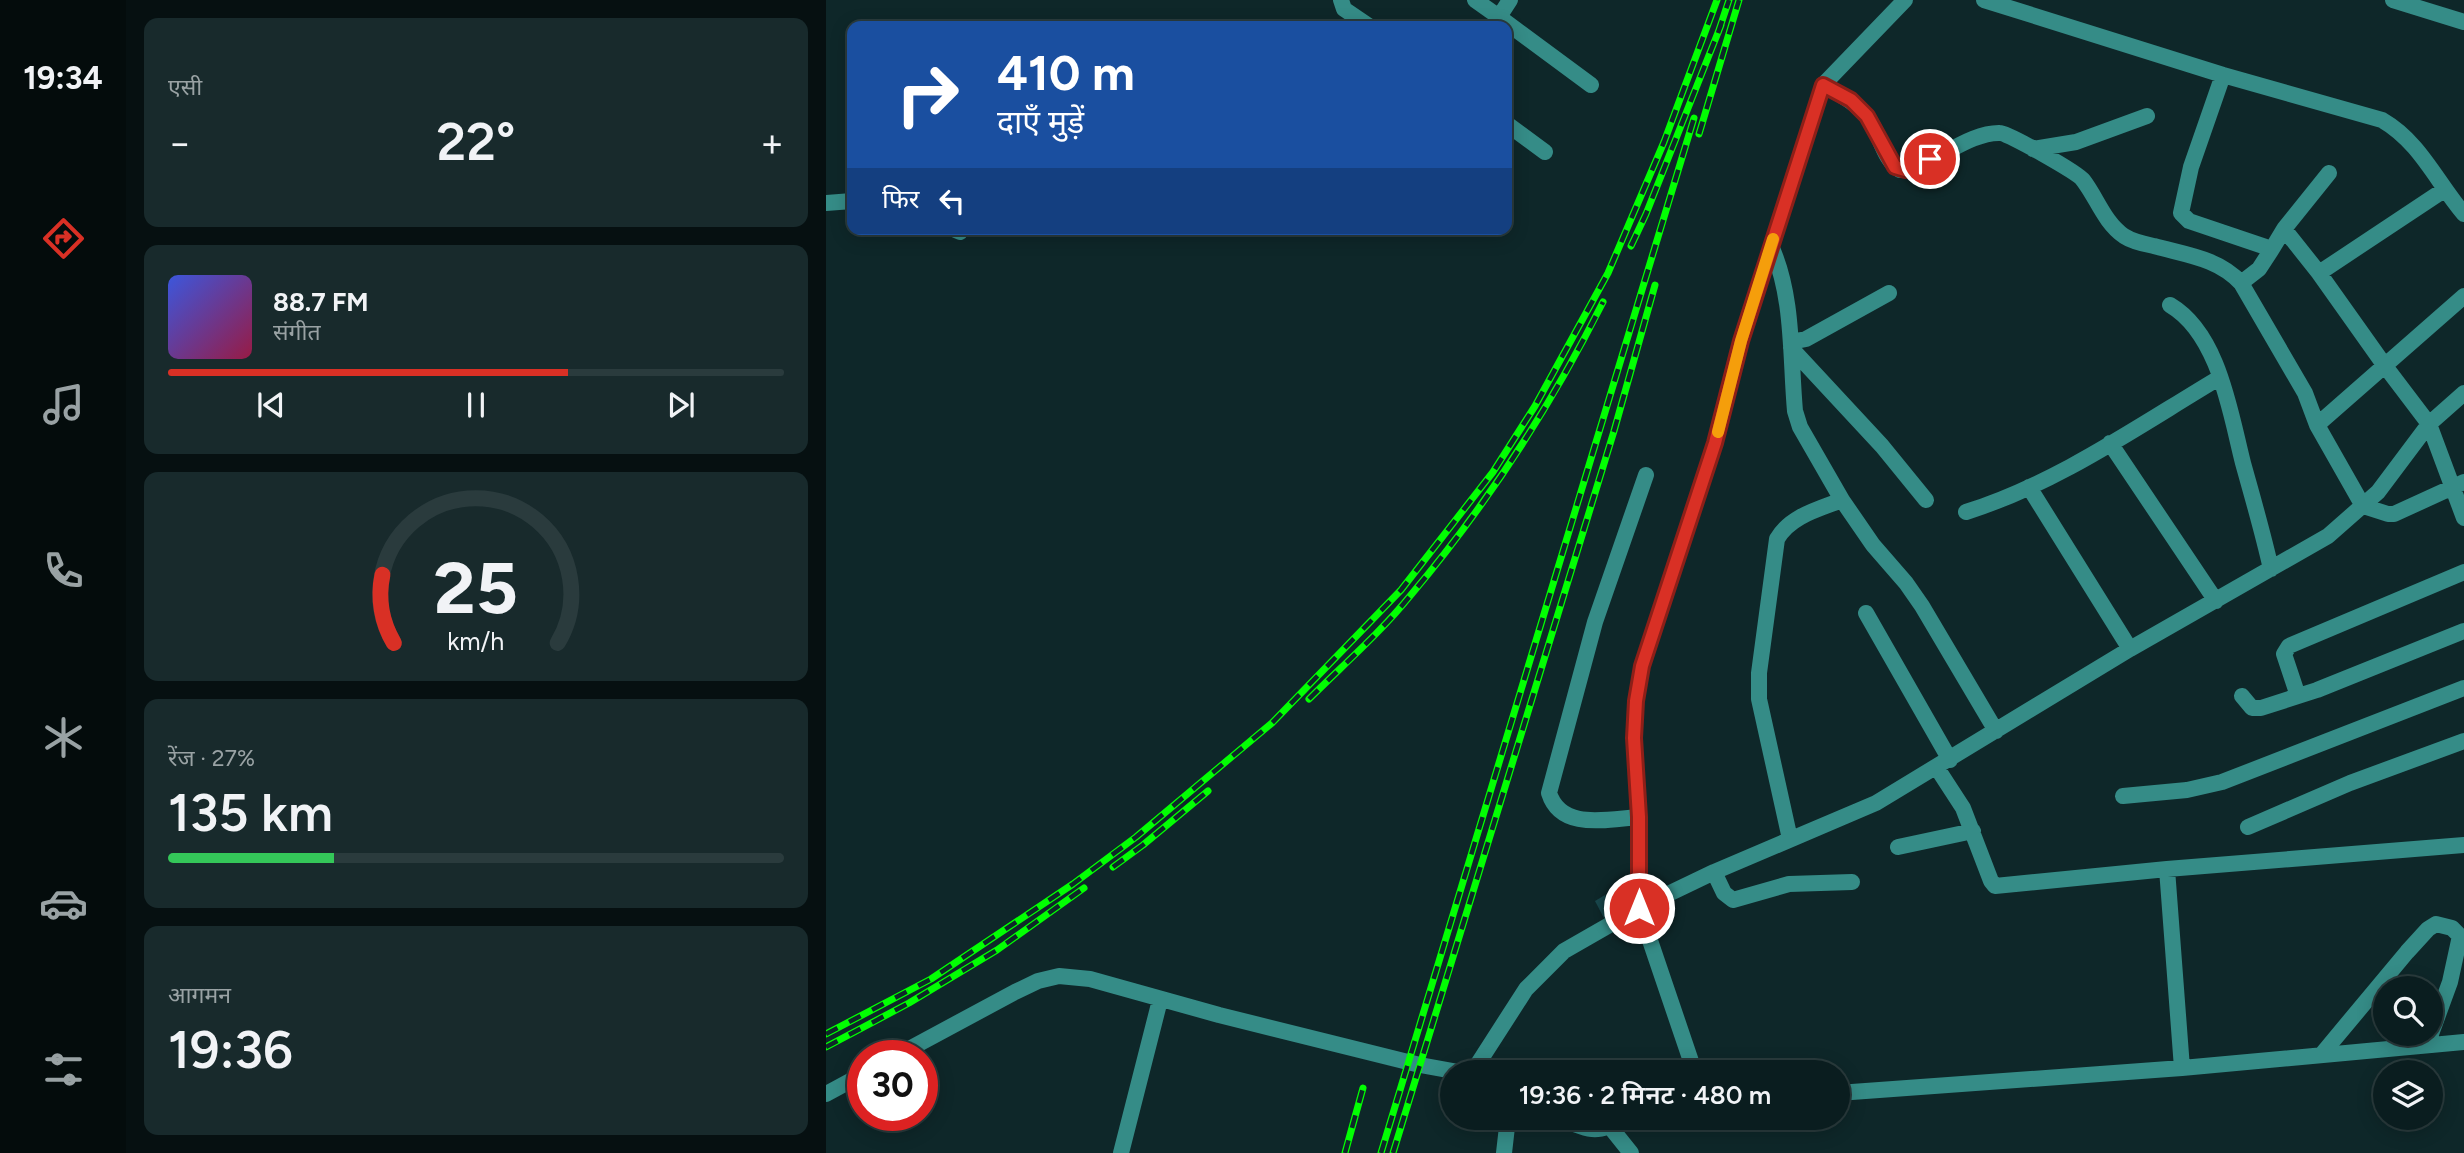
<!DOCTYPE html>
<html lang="hi">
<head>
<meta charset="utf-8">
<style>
  body { margin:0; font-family:Figtree,"Noto Sans Devanagari",sans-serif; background:#182a2c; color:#f1f3f6; height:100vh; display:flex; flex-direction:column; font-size:26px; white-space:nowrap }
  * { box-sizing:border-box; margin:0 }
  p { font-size:23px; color:#99a2a4 }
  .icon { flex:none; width:38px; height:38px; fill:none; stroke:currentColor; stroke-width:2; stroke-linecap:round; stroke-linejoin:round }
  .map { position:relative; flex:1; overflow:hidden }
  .drawer { display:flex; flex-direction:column; gap:18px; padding:18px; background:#061011; width:700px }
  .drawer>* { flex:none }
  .guide { position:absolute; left:21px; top:21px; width:665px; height:214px; border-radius:14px; box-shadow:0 4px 18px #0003,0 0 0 2px #2a3b3d; background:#1a4fa0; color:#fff; overflow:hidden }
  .tools { position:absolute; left:1547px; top:976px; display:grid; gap:14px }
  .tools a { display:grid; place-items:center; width:70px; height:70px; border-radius:50%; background:#0a1d1f; box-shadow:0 4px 18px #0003,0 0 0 2px #2a3b3d; font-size:35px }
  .speed { position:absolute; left:21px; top:1040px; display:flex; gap:14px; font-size:35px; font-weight:700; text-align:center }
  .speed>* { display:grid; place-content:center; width:91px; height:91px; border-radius:50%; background:#0a1d1f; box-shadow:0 4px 18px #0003,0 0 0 2px #2a3b3d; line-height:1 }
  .speed .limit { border:10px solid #d22; background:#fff; color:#111 }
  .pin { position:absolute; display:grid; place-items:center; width:60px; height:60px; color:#fff; margin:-30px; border:4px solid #fff; border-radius:50%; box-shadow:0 2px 7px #0007 }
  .me { position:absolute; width:77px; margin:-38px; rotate:0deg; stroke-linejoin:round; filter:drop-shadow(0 0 5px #0008) }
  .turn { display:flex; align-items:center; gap:24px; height:147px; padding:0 35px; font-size:32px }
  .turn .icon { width:91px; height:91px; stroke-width:2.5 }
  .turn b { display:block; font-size:49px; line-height:60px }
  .then { display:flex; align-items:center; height:66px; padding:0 35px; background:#0003; gap:14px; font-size:26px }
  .big { font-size:52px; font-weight:600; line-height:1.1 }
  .drawer .widget { flex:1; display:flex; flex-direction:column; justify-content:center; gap:10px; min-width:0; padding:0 24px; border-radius:14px; background:#182a2c }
  .drawer .dial { align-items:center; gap:0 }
  .dial svg { height:182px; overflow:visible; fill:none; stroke:#2a3b3d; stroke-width:7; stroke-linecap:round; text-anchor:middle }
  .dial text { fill:#f1f3f6; stroke:none }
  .song { display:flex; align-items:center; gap:21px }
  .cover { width:84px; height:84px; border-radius:10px; background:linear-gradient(135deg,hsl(230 70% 55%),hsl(340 70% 35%)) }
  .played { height:7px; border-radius:4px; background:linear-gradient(90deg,#d93025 65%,#2a3b3d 65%) }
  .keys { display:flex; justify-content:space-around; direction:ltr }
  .heat { display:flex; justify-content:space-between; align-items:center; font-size:38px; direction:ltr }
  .charge { height:10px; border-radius:5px; background:linear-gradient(90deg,#34c759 27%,#2a3b3d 0) }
  .trip { position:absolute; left:614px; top:1060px; width:410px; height:70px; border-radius:35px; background:#0a1d1f; box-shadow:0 4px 18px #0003,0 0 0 2px #2a3b3d; font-weight:600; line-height:70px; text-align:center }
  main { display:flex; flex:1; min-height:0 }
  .dock { display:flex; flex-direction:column; width:126px; justify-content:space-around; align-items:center; background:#040c0c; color:#99a2a4 }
  .dock .icon { width:49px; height:49px }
  .dock .current { color:#d93025 }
  .dock b { font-size:32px; color:#f1f3f6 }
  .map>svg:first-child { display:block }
  .building { fill:#18474c }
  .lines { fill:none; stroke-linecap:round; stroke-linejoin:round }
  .minor { stroke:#358c87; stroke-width:16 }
  .rail-casing { stroke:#02ff02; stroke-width:7 }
  .rail { stroke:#0e2729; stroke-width:4.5; stroke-dasharray:13; stroke-linecap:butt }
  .route-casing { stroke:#8d1f18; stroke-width:18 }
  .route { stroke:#d93025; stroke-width:12 }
  .slow { stroke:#f59e0b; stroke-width:12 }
</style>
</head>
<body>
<main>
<nav class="dock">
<b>19:34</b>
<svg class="icon current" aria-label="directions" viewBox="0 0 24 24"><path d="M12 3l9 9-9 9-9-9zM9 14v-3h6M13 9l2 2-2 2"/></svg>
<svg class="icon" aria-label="music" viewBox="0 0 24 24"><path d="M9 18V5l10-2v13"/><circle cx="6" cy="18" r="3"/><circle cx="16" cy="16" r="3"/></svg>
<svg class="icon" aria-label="phone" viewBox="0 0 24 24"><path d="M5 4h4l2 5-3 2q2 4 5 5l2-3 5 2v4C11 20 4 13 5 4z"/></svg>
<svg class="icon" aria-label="climate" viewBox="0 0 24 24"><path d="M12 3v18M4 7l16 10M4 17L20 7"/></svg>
<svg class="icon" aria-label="car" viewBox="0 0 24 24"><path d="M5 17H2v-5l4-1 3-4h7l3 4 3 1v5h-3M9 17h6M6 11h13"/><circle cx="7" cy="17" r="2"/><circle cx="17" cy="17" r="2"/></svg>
<svg class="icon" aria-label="filters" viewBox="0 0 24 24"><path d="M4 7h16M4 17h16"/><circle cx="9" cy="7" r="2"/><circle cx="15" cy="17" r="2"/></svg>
</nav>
<section class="drawer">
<div class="widget"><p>एसी</p>
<div class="heat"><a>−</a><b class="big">22°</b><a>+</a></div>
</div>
<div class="widget">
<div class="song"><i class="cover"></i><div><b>88.7 FM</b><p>संगीत</p></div></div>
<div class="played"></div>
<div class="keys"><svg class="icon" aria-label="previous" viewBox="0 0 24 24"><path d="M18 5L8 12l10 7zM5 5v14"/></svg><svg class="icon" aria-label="pause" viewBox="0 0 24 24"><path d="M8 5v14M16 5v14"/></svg><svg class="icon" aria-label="next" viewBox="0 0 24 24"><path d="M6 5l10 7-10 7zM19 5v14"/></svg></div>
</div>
<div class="widget dial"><svg viewBox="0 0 100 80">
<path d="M14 69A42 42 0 1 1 86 69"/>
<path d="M14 69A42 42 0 0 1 9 39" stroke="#d93025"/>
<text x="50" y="56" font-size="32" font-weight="700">25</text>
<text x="50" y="72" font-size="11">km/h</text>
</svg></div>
<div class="widget"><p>रेंज · 27%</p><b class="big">135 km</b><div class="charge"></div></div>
<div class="widget"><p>आगमन</p><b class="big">19:36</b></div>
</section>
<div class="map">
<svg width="1638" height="1153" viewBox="0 0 1638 1153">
  <rect width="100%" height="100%" fill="#0e2729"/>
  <path class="building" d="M779 895 790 917 780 922 769 901Z"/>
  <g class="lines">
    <path class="minor" d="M515 0 518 9 543 26
      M649 0 673 17 666 26
      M684 0 673 17 765 85
      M1158 0 1397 75 1556 120C1594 142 1610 181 1638 214
      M1567 0 1638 22
      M1397 75 1365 167 1355 213 1363 221 1446 249 1458 229 1493 273 1559 366 1603 424 1638 518
      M997 85C1013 94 1030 102 1042 118 1054 133 1057 160 1074 170 1105 168 1141 132 1174 133 1182 133 1252 173 1257 180 1271 198 1278 222 1298 236 1307 242 1318 244 1328 246 1360 255 1392 258 1415 283
      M681 124 719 152
      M1207 149 1250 142 1321 116
      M0 203 26 201
      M127 229 134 232
      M1458 229 1503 173
      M945 246C968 297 964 356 969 411L974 427 1016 500C993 509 964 516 951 539L933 673V699L964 839
      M1446 249 1433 269 1415 283 1479 393 1491 425 1537 506 1562 514H1568L1638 482
      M1493 273 1618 190
      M1344 305C1393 334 1404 412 1417 463 1427 499 1437 533 1445 569
      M965 342 980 339 1063 293
      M965 348 1056 446 1100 500
      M1491 425 1638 296
      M1284 443 1390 601
      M1203 487 1304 649
      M1016 500 1047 545 1080 583 1096 606 1170 731
      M1140 512C1229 484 1308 429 1388 381
      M1040 613 1124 760
      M1416 696 1426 708H1435L1491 690 1638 631
      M1472 696 1458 654 1463 646 1638 572
      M1111 768 1137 808 1165 881 1169 886 1341 869 1638 845
      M1297 796 1361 790 1396 782 1638 688
      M813 817C781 819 735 831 723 793L769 622 820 475
      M1422 827 1524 783 1638 741
      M1072 847 1147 831
      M1341 869 1356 1068
      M888 872 898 893 907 900 963 884 1026 882
      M1496 1054 1581 952 1602 929 1610 924 1626 928 1634 936 1624 982 1601 1045
      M72 1055 189 992 212 981 233 976 264 979 393 1015 594 1065 638 1073
      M646 1073 700 989 738 951 813 908 888 872 1050 803 1304 649 1502 536 1552 492 1603 424 1638 393
      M869 1073 813 908V817L808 738 810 701 816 666 889 443 915 341 997 85 1079 0
      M1012 1093 1356 1068 1638 1042
      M0 1094 37 1074
      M735 1118C764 1133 774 1133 802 1118
      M785 1128 805 1153
      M295 1153 334 1000
      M678 1153 682 1118"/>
    <g class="rail-casing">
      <path id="rail" d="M892 33 903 0
        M873 134 913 0
        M805 246 820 214 895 25
        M483 699C517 665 554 633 584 596 660 506 724 408 777 302
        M287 867 317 845 382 791
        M0 1034 105 979 247 884 310 837 446 723 575 590 667 472 709 406 782 273 838 142 891 0
        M0 1047 83 1003 171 950 258 888
        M519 1153 537 1088
        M555 1153 868 118
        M567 1153 788 431 829 285"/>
    </g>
    <use href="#rail" class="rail"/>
  </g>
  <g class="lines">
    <g class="route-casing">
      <path id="route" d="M813 908V817L808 738 810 701 816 666 889 443 915 341 997 85 1025 100 1041 116 1069 167 1079 170 1104 159"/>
    </g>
    <use href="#route" class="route"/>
    <path class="slow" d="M892 432 915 341 947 239"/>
  </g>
</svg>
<div class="tools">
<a><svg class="icon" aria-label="search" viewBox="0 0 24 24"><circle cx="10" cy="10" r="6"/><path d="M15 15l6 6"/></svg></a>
<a><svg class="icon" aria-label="layers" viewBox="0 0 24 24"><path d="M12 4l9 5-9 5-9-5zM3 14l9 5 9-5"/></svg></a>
</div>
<div class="speed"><div class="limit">30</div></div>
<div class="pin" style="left:1104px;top:159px;background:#d93025"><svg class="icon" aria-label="arrive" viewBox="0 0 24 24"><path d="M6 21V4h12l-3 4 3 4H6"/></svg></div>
<svg class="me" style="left:813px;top:908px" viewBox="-20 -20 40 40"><circle r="17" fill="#d93025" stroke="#fff" stroke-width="3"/><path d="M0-11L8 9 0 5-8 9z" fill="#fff"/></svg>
<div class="trip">19:36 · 2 मिनट · 480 m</div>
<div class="guide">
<div class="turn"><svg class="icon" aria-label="right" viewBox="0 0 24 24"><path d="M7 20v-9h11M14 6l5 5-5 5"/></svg><div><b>410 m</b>दाएँ मुड़ें</div></div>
<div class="then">फिर<svg class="icon" aria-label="left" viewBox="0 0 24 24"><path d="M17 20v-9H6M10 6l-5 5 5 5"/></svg></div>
</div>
</div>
</main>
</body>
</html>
